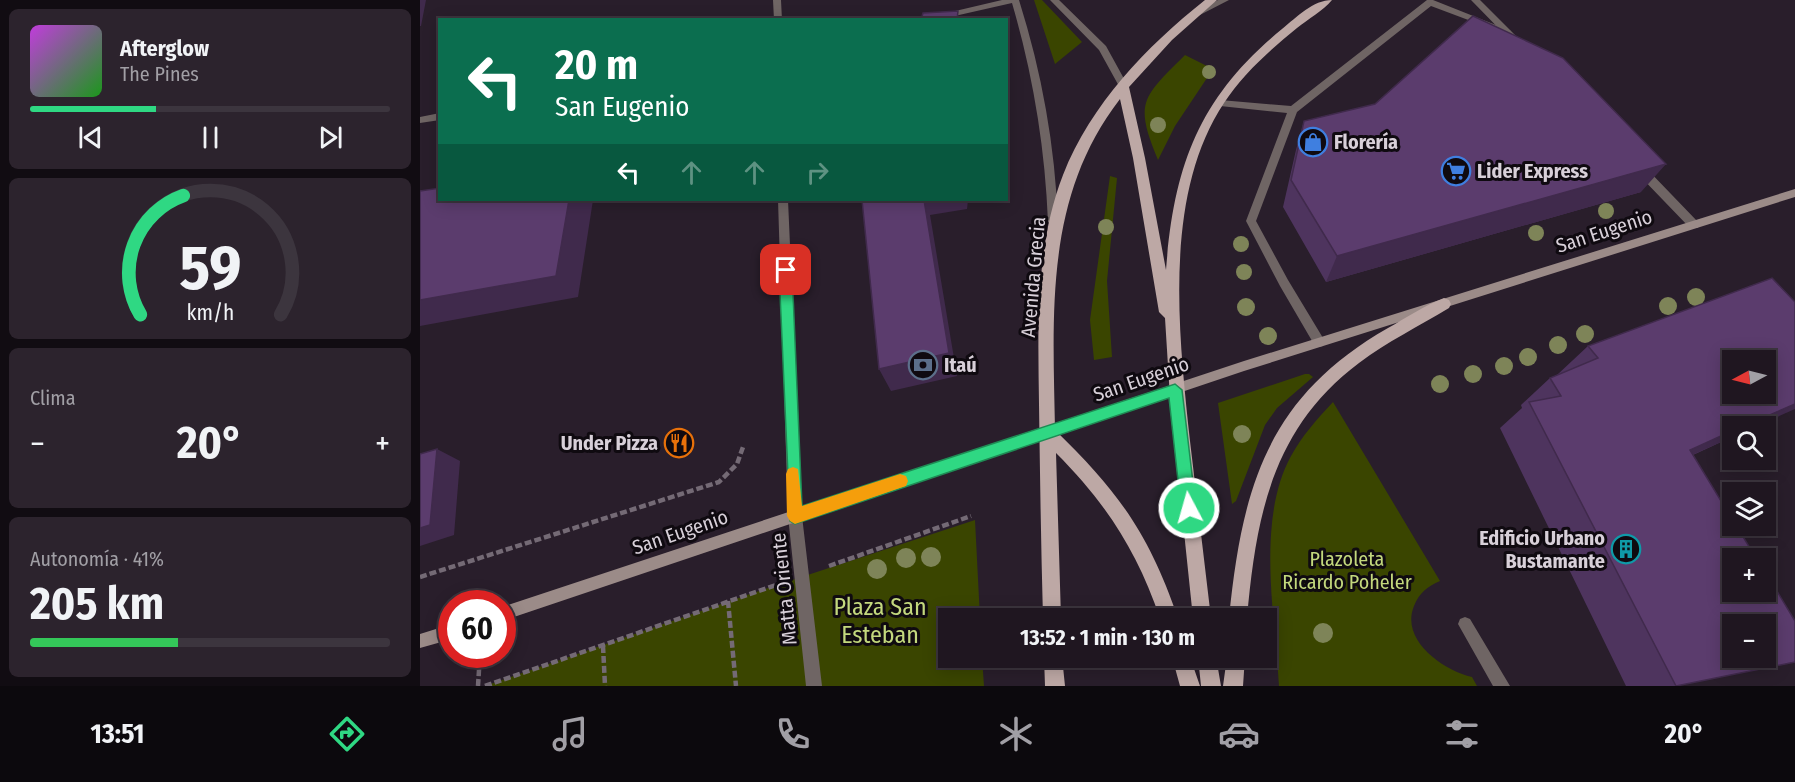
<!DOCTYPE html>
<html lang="es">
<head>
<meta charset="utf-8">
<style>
  body { margin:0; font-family:"Fira Sans Condensed",sans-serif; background:#2c232d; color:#f1f3f6; height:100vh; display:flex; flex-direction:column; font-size:22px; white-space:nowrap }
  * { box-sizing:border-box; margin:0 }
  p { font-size:20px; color:#a19fa5 }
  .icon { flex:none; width:33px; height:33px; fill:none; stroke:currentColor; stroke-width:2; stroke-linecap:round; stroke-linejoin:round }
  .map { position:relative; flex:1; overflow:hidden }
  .details { display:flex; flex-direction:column; gap:9px; padding:9px; background:#110c12; width:420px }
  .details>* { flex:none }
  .guide { position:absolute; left:18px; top:18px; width:570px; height:183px; border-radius:0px; box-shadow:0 3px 15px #0003,0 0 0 2px #3c353e; background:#0b6e4f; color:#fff; overflow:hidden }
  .needle { width:39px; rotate:263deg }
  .controls { position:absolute; left:1302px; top:350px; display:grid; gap:12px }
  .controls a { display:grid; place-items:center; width:54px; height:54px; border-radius:0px; background:#1f1620; box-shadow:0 3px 15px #0003,0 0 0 2px #3c353e; font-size:30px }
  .speed { position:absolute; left:18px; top:590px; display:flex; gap:12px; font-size:30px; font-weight:700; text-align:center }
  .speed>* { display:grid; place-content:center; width:78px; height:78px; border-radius:50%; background:#1f1620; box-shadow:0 3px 15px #0003,0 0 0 2px #3c353e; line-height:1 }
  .speed .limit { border:9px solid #d22; background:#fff; color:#111 }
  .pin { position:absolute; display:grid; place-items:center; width:51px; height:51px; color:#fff; margin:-26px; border-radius:12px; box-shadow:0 3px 9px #0006 }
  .me { position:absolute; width:66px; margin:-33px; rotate:354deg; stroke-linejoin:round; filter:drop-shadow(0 0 4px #0008) }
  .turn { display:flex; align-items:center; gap:21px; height:126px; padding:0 18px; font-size:27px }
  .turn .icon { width:78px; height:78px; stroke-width:2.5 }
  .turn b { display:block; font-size:42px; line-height:51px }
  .lanes { display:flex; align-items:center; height:57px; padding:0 18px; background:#0003; justify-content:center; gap:30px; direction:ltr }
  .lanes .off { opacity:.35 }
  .big { font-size:45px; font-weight:700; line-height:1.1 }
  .details .tile { flex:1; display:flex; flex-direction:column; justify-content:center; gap:9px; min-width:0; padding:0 21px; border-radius:9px; background:#2c232d }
  .details .dial { align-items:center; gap:0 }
  .dial svg { height:156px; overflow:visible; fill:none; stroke:#3c353e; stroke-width:7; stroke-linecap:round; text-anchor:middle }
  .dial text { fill:#f1f3f6; stroke:none }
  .song { display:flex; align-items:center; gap:18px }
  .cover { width:72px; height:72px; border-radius:9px; background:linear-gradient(135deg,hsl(290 70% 55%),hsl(120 70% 35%)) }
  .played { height:6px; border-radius:3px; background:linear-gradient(90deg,#2fd883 35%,#3c353e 35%) }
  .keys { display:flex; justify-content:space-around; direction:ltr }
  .heat { display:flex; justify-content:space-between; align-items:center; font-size:33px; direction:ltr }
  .charge { height:9px; border-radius:4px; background:linear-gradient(90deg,#34c759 41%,#3c353e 0) }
  .trip { position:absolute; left:518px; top:608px; width:339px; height:60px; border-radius:0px; background:#1f1620; box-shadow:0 3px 15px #0003,0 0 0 2px #3c353e; font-weight:700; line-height:60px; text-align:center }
  .menu { display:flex; height:96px; justify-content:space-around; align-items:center; background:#0c090d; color:#a19fa5 }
  .menu .icon { width:42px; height:42px }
  .menu .selected { color:#2fd883 }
  .menu b { font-size:27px; color:#f1f3f6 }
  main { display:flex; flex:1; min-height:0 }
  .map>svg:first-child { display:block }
  .green { fill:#3a4500 }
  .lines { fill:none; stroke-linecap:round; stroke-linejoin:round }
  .path { stroke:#746a75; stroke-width:4.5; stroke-dasharray:7 3; stroke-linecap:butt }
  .service { fill:#6f6564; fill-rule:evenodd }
  .minor { fill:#6f6564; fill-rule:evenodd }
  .tertiary { fill:#6f6564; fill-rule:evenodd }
  .secondary { fill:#9b8b88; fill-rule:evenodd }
  .primary { fill:#bda8a5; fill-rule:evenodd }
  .tree { fill:#7e8458 }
  .wall { fill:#4e345e }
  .shaded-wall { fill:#402a4c }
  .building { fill:#5b3c6d; stroke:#402a4c; stroke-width:1.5; fill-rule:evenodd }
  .route { fill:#2fd883; stroke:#1f8c55; stroke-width:1.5 }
  .slow { fill:#f59e0b }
  .labels { text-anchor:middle; stroke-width:6; stroke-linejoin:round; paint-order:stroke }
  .poi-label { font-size:20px; font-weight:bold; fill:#d8d0d9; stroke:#0f0a10; text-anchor:start }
  .street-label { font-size:20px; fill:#d8d0d9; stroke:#0f0a10 }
  .park-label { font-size:20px; fill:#c3d87d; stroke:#0f0a10 }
  .near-park-label { font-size:24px; fill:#c3d87d; stroke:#0f0a10 }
</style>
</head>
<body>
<main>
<section class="details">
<div class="tile">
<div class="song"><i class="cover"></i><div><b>Afterglow</b><p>The Pines</p></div></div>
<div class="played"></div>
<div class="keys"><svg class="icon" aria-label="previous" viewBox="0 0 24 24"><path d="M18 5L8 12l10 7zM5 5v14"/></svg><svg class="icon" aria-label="pause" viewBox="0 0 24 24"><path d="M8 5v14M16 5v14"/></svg><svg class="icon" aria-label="next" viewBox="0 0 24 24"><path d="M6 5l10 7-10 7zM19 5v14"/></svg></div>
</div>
<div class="tile dial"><svg viewBox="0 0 100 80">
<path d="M14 69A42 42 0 1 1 86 69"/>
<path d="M14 69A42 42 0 0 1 36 8" stroke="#2fd883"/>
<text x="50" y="56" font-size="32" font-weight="700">59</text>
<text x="50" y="72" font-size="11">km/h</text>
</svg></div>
<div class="tile"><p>Clima</p>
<div class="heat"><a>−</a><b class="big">20°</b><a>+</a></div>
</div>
<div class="tile"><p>Autonomía · 41%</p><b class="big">205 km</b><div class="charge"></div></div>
</section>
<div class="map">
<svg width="1375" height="686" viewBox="0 0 1375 686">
  <rect width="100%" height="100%" fill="#291e2b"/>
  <path class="green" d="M614 0H622L662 42 635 64Z
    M765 55 793 69 755 126 738 160C714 102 722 98 765 55Z
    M690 176 697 178 687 281 692 357 674 360 670 320Z
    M885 374H889L893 377 857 408 845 425 816 501 812 504 798 403Z
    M913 402 1020 581C1008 586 999 593 994 606 980 640 1023 670 1052 677L1057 686H859C855 616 836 520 871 456 882 436 897 419 913 402Z
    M555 520 560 618H528V657H562L564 686H65L330 594Z"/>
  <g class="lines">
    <path class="path" d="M409 566 551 516
      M0 577 299 482 317 464 323 447
      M308 601 316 686
      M183 646 185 686
      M58 686 60 654
      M65 686 356 585"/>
    <path class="service" d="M798 0H809L776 17 773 18 769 15Z
      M1007 0H1013L1091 31 1089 33H1083L1011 6 877 112 836 221 868 280 903 338 905 342 903 346 899 347 895 346 860 286 826 221 867 113 800 106 795 103 800 100 871 106Z
      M1045 617 1050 619 1090 686H1073L1038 624 1040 619Z"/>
    <path class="minor" d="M1051 0H1060L1101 41V45H1095Z
      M1221 166 1225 167 1278 222 1279 225 1278 228H1270L1217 173 1216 170Z"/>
    <path class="tertiary" d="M353 0H361L362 20H354Z
      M582 0H599C622 73 635 146 638 222L633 226 628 222C625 147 613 75 592 3L517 20H497Z
      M630 0H639L686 46 708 86 706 88H700L679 50Z
      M20 113V120L0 123V117Z
      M358 200H368L382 516 402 686H386L368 516Z"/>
    <path class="secondary" d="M1375 189V197L824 371 82 621V607L824 361Z
      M32 624V639L0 648V634Z"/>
    <path class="primary" d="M785 0H797L752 40 709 87 725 158 746 270C754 165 779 97 862 29 877 17 893 0 912 0 903 11 888 19 877 28 850 50 823 74 804 103 742 196 759 337 770 441 777 500 784 559 791 618H773L750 398 745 318 739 312 713 158 700 99C624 197 633 314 635 430 699 492 729 534 758 618H740C717 551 686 503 636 453L641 618H623C621 547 620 475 619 404 618 328 615 247 643 175 671 104 726 47 785 0Z
      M1024 298 1029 300 1031 304 1029 308C999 326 967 342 939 363 852 428 836 517 827 618H809C822 488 847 397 968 328 986 318 1005 305 1024 298Z
      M624 657H642L645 686H625Z
      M752 657H770L780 686H760Z
      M778 657H796L801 686H781Z
      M807 657H825L823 686H803Z"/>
  </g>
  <g class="tree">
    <circle cx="789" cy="72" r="7"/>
    <circle cx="738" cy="125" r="8"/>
    <circle cx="1186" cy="211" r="8"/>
    <circle cx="686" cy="227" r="8"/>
    <circle cx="1116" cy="233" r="8"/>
    <circle cx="821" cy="244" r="8"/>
    <circle cx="824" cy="272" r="8"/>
    <circle cx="1276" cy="297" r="9"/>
    <circle cx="1248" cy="306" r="9"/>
    <circle cx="826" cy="307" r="9"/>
    <circle cx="1165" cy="334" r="9"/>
    <circle cx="848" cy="336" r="9"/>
    <circle cx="1138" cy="345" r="9"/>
    <circle cx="1108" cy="357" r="9"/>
    <circle cx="1084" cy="366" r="9"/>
    <circle cx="1053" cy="374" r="9"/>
    <circle cx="1020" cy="384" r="9"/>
    <circle cx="822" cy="434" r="9"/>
    <circle cx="511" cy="557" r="10"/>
    <circle cx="486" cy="558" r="10"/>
    <circle cx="457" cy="569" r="10"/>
    <circle cx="903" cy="633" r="10"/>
  </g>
  <path class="wall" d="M884 121 1221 192 906 282 863 207 876 150Z
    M1168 346 1312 437 1273 455 1260 686H1206L1080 428 1102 408 1101 405 1130 378 1137 375Z"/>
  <path class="shaded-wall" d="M0 0H6L1 26H0Z
    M1246 164 1221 192 906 282 917 256Z
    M149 200H173L158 297 0 326V300Z
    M504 200H548L547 209 510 215 537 376 471 391 459 369Z
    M1375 404V409L1337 426H1324Z
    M1312 431V437L1230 474 1270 450Z
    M17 449 40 461 34 535 0 546V528Z"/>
  <path class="building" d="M538 11 537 20H501L503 13Z
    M1053 16 1143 58 1246 164 917 256 871 180 884 121 955 104Z
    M20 188V200H149L136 276 0 300V191Z
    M442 200H504L529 353 459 369Z
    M1352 278 1375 302V404L1324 426H1312V431L1270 450 1312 519V525H1316L1336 558H1312V591H1346V573L1375 621V662L1256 686 1109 402 1141 396 1130 378 1178 358 1168 346ZM1312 360H1346V393H1312ZM1312 624H1346V657H1312Z
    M17 449 10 525 0 528V454Z"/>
  <path class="route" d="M366 265 372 270 382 506 755 384 762 390 776 508 774 513 769 515 763 513 761 508 749 398 375 524 370 521 359 270Z"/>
  <path class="slow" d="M373 467 378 469 382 506 480 474 486 476 488 481 486 486 480 488 375 524 370 521 367 516 366 474 368 469Z"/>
  <defs>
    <g id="shop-ring" transform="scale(1.5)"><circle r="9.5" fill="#0f0a10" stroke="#3f7fe0" stroke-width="1.5"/><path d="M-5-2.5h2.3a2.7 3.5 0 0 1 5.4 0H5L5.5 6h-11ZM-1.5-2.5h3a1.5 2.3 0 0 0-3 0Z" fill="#3f7fe0"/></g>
    <g id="supermarket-ring" transform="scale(1.5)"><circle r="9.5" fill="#0f0a10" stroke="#3f7fe0" stroke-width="1.5"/><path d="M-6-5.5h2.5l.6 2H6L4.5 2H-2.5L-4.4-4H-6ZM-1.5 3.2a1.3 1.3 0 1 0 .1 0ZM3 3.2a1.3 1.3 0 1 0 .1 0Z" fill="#3f7fe0"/></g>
    <g id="bank-ring" transform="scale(1.5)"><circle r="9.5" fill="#0f0a10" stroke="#5c6f8a" stroke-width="1.5"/><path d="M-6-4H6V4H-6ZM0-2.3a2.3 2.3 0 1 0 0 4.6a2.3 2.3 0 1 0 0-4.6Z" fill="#5c6f8a"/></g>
    <g id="restaurant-ring" transform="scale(1.5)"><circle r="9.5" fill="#0f0a10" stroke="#e8710a" stroke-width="1.5"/><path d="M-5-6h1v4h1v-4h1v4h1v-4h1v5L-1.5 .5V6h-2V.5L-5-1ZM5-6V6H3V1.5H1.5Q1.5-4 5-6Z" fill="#e8710a"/></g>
    <g id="building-ring" transform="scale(1.5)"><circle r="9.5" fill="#0f0a10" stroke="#0f9aa8" stroke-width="1.5"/><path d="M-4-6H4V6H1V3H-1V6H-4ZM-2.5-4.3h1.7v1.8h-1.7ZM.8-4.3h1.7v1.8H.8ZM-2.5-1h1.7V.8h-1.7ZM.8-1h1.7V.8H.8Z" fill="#0f9aa8"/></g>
  </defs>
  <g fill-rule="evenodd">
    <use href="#shop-ring" x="893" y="142"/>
    <use href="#supermarket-ring" x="1036" y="171"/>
    <use href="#bank-ring" x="503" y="365"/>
    <use href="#restaurant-ring" x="259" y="443"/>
    <use href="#building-ring" x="1206" y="549"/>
  </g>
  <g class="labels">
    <g class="poi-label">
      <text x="914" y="149">Florería</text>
      <text x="1057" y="178">Lider Express</text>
      <text x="524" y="372">Itaú</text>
      <text x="238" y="450" text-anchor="end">Under Pizza</text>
      <text x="1185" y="545" text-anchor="end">Edificio Urbano<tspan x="1185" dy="23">Bustamante</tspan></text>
    </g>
    <g class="street-label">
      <text transform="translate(1184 231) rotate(-18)" y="7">San Eugenio</text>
      <text transform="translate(613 277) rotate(-85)" y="7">Avenida Grecia</text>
      <text transform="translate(721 379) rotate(-19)" y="7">San Eugenio</text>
      <text transform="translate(260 532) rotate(-19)" y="7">San Eugenio</text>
      <text transform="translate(364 589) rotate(-96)" y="7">Matta Oriente</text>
    </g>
    <g class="park-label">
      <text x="927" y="566">Plazoleta<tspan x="927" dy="23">Ricardo Poheler</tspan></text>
    </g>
    <g class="near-park-label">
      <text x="460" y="615">Plaza San<tspan x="460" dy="28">Esteban</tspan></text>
    </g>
  </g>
</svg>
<div class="controls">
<a><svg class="needle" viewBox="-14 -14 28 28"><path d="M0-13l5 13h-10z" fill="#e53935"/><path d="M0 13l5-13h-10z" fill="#a19fa5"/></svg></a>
<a><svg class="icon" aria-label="search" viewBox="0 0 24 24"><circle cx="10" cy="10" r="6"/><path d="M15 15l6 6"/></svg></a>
<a><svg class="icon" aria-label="layers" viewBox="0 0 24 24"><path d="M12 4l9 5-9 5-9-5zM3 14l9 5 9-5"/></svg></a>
<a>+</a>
<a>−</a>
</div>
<div class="speed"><div class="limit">60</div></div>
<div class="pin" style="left:366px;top:270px;background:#d93025"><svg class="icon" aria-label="arrive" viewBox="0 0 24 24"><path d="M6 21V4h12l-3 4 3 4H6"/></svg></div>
<svg class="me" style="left:769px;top:508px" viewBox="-20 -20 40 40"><circle r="17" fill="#2fd883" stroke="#fff" stroke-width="3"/><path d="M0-11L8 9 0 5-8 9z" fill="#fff"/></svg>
<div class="trip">13:52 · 1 min · 130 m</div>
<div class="guide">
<div class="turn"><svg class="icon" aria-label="left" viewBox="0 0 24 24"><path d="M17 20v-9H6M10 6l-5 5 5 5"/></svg><div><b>20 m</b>San Eugenio</div></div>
<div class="lanes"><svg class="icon" aria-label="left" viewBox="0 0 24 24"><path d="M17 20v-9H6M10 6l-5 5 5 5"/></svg><svg class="icon off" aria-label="ahead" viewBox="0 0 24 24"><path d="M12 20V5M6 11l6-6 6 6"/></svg><svg class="icon off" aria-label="ahead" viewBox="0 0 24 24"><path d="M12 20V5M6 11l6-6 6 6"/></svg><svg class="icon off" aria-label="right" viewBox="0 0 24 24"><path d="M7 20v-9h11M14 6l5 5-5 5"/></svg></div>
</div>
</div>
</main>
<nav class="menu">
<b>13:51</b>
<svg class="icon selected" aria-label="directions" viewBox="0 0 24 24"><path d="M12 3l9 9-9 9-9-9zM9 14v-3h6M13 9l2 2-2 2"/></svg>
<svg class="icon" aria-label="music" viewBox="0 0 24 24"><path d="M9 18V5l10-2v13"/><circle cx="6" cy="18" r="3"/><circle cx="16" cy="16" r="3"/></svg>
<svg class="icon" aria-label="phone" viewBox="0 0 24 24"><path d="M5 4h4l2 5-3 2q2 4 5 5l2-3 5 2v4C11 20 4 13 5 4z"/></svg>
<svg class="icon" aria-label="climate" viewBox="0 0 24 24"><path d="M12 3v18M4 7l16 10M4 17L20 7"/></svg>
<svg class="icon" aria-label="car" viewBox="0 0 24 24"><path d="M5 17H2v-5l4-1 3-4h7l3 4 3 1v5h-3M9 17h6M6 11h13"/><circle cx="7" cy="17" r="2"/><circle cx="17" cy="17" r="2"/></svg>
<svg class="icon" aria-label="filters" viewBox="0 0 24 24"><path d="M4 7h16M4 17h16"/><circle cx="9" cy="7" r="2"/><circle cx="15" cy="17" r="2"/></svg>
<b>20°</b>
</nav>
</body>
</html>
